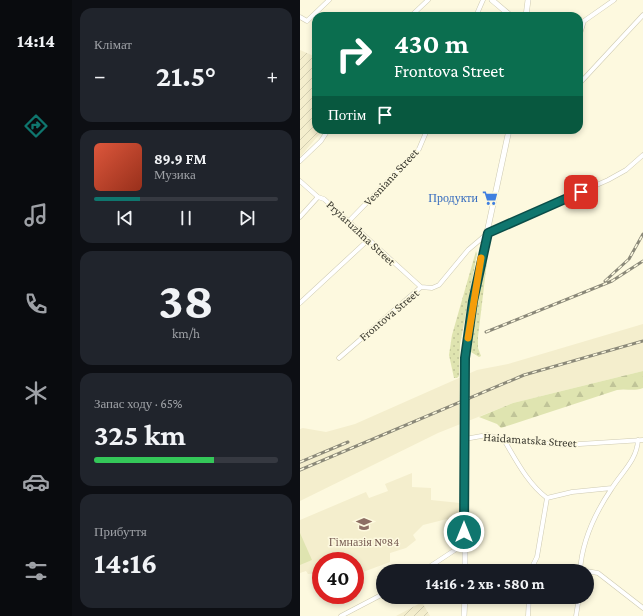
<!DOCTYPE html>
<html lang="uk">
<head>
<meta charset="utf-8">
<style>
  body { margin:0; font-family:"Crimson Pro",serif; background:#20242c; color:#f1f3f6; height:100vh; display:flex; flex-direction:column; font-size:15px; white-space:nowrap }
  * { box-sizing:border-box; margin:0 }
  p { font-size:13px; color:#9ea1a6 }
  .icon { flex:none; width:22px; height:22px; fill:none; stroke:currentColor; stroke-width:2; stroke-linecap:round; stroke-linejoin:round }
  .map { position:relative; flex:1; overflow:hidden }
  .details { display:flex; flex-direction:column; gap:8px; padding:8px; background:#0d0f14; width:228px }
  .details>* { flex:none }
  .hud { position:absolute; left:12px; top:12px; width:271px; height:122px; border-radius:12px; box-shadow:0 2px 6px #0003; background:#0b6e4f; color:#fff; overflow:hidden }
  .speed { position:absolute; left:12px; top:552px; display:flex; gap:8px; font-size:20px; font-weight:700; text-align:center }
  .speed>* { display:grid; place-content:center; width:52px; height:52px; border-radius:50%; background:#171b24; box-shadow:0 2px 6px #0003; line-height:1 }
  .speed .limit { border:6px solid #d22; background:#fff; color:#111 }
  .pin { position:absolute; display:grid; place-items:center; width:34px; height:34px; color:#fff; margin:-17px; border-radius:8px; box-shadow:0 2px 6px #0006 }
  .me { position:absolute; width:44px; margin:-22px; rotate:0deg; stroke-linejoin:round; filter:drop-shadow(0 0 3px #0008) }
  .turn { display:flex; align-items:center; gap:14px; height:84px; padding:0 16px; font-size:18px }
  .turn .icon { width:52px; height:52px; stroke-width:2.5 }
  .turn b { display:block; font-size:28px; line-height:34px }
  .then { display:flex; align-items:center; height:38px; padding:0 16px; background:#0003; gap:8px; font-size:15px }
  .big { font-size:30px; font-weight:700; line-height:1.1 }
  .details .card { flex:1; display:flex; flex-direction:column; justify-content:center; gap:6px; min-width:0; padding:0 14px; border-radius:12px; background:#20242c }
  .details .dial { align-items:center; gap:0 }
  .dial b { font-size:52px; line-height:1 }
  .song { display:flex; align-items:center; gap:12px }
  .cover { width:48px; height:48px; border-radius:6px; background:linear-gradient(135deg,hsl(10 70% 55%),hsl(10 70% 35%)) }
  .played { height:4px; border-radius:2px; background:linear-gradient(90deg,#0f766e 25%,#363941 25%) }
  .keys { display:flex; justify-content:space-around; direction:ltr }
  .heat { display:flex; justify-content:space-between; align-items:center; font-size:22px; direction:ltr }
  .charge { height:6px; border-radius:3px; background:linear-gradient(90deg,#34c759 65%,#363941 0) }
  .trip { position:absolute; left:76px; top:564px; width:218px; height:40px; border-radius:20px; background:#171b24; box-shadow:0 2px 6px #0003; font-weight:700; line-height:40px; text-align:center }
  main { display:flex; flex:1; min-height:0 }
  .menu { display:flex; flex-direction:column; width:72px; justify-content:space-around; align-items:center; background:#090b0e; color:#9ea1a6 }
  .menu .icon { width:28px; height:28px }
  .menu .active { color:#0f766e }
  .menu b { font-size:18px; color:#f1f3f6 }
  .map>svg:first-child { display:block }
  .built { fill:#f4eecd }
  .industrial { fill:url(#industrial-furrows) }
  .grass { fill:url(#grass-dots) }
  .forest { fill:url(#forest-firs) }
  .pitch { fill:#dfe4b0 }
  .lines { fill:none; stroke-linecap:round; stroke-linejoin:round }
  .minor-casing { stroke:#cecab2; stroke-width:5 }
  .tertiary-casing { stroke:#cecab2; stroke-width:6 }
  .minor { stroke:#fff; stroke-width:4 }
  .tertiary { stroke:#fff; stroke-width:5 }
  .rail-casing { stroke:#8b8979; stroke-width:3 }
  .rail { stroke:#fdf9df; stroke-width:1.5; stroke-dasharray:4.5; stroke-linecap:butt }
  .tertiary-bridge-casing { stroke:#cecab2; stroke-width:6; stroke-linecap:butt }
  .tertiary-bridge { stroke:#fff; stroke-width:5 }
  .route-casing { stroke:#0a4d48; stroke-width:10 }
  .route { stroke:#0f766e; stroke-width:7 }
  .slow { stroke:#f59e0b; stroke-width:7 }
  .labels { text-anchor:middle; stroke-width:3; stroke-linejoin:round; paint-order:stroke }
  .street-label { font-size:12px; fill:#3b3a30; stroke:#fdf9df }
  .shop-label { font-size:12px; fill:#366cbe; stroke:#fdf9df; text-anchor:end }
  .education-label { font-size:12px; fill:#785e54; stroke:#fdf9df }
</style>
</head>
<body>
<main>
<nav class="menu">
<b>14:14</b>
<svg class="icon active" aria-label="directions" viewBox="0 0 24 24"><path d="M12 3l9 9-9 9-9-9zM9 14v-3h6M13 9l2 2-2 2"/></svg>
<svg class="icon" aria-label="music" viewBox="0 0 24 24"><path d="M9 18V5l10-2v13"/><circle cx="6" cy="18" r="3"/><circle cx="16" cy="16" r="3"/></svg>
<svg class="icon" aria-label="phone" viewBox="0 0 24 24"><path d="M5 4h4l2 5-3 2q2 4 5 5l2-3 5 2v4C11 20 4 13 5 4z"/></svg>
<svg class="icon" aria-label="climate" viewBox="0 0 24 24"><path d="M12 3v18M4 7l16 10M4 17L20 7"/></svg>
<svg class="icon" aria-label="car" viewBox="0 0 24 24"><path d="M5 17H2v-5l4-1 3-4h7l3 4 3 1v5h-3M9 17h6M6 11h13"/><circle cx="7" cy="17" r="2"/><circle cx="17" cy="17" r="2"/></svg>
<svg class="icon" aria-label="filters" viewBox="0 0 24 24"><path d="M4 7h16M4 17h16"/><circle cx="9" cy="7" r="2"/><circle cx="15" cy="17" r="2"/></svg>
</nav>
<section class="details">
<div class="card"><p>Клімат</p>
<div class="heat"><a>−</a><b class="big">21.5°</b><a>+</a></div>
</div>
<div class="card">
<div class="song"><i class="cover"></i><div><b>89.9 FM</b><p>Музика</p></div></div>
<div class="played"></div>
<div class="keys"><svg class="icon" aria-label="previous" viewBox="0 0 24 24"><path d="M18 5L8 12l10 7zM5 5v14"/></svg><svg class="icon" aria-label="pause" viewBox="0 0 24 24"><path d="M8 5v14M16 5v14"/></svg><svg class="icon" aria-label="next" viewBox="0 0 24 24"><path d="M6 5l10 7-10 7zM19 5v14"/></svg></div>
</div>
<div class="card dial"><b>38</b><p>km/h</p></div>
<div class="card"><p>Запас ходу · 65%</p><b class="big">325 km</b><div class="charge"></div></div>
<div class="card"><p>Прибуття</p><b class="big">14:16</b></div>
</section>
<div class="map">
<svg width="343" height="616" viewBox="0 0 343 616">
  <defs>
    <pattern id="industrial-furrows" width="10" height="10" patternUnits="userSpaceOnUse"><rect width="10" height="10" fill="#f4eecd"/><path d="M-1 1l2-2M0 10L10 0M9 11l2-2" fill="none" stroke="#d2cdb0"/></pattern>
    <pattern id="grass-dots" width="8" height="8" patternUnits="userSpaceOnUse"><rect width="8" height="8" fill="#dfe4b0"/><path d="M2 2h.1M6 6h.1" fill="none" stroke="#c0c498" stroke-width="1.8" stroke-linecap="round"/></pattern>
    <pattern id="forest-firs" width="22" height="20" patternUnits="userSpaceOnUse"><rect width="22" height="20" fill="#dfe4b0"/><path d="M5 1l3.5 6h-7zM16 11l3.5 6h-7z" fill="#c0c498"/></pattern>
  </defs>
  <rect width="100%" height="100%" fill="#fdf9df"/>
  <path class="built" d="M343 324V371L213 403 138 433 0 501V429L3 428 26 432 55 424 177 370 208 364Z
    M112 473V487L131 488V500L160 503 159 541H149L147 519 123 525 113 535 116 540 106 548 90 553V562L55 575V561H21V573L8 574 6 571 0 573V520L66 492 69 498 88 491 85 484Z"/>
  <path class="industrial" d="M0 50 16 57V130H23L0 157Z
    M122 602 130 616H96L113 607Z"/>
  <path class="grass" d="M176 251 177 254 160 345 159 376 157 378H154L149 355 152 335Z
    M186 252 188 253 178 337V348L181 356 179 357 171 352 172 338Z"/>
  <path class="forest" d="M343 371V388C332 392 327 388 317 390L201 428 197 424 179 417 213 403Z"/>
  <path class="pitch" d="M0 533 12 560 0 565Z"/>
  <g class="lines">
    <g class="minor-casing">
      <path id="minor" d="M111 16 128 0
        M176 16 183 0
        M0 17 7 21 29 0
        M280 34 284 21 314 0
        M279 84 343 15
        M0 161 21 141 28 130
        M0 181 18 197 24 199 121 287
        M0 217 18 197
        M49 221 119 149 127 130
        M0 303 68 240
        M39 358 121 287 132 288 139 285 168 250 188 233 308 180 326 170 343 155
        M165 439 187 435 204 440 264 445 343 440
        M204 440C216 460 228 484 247 498L237 557 230 571
        M247 498 272 492 312 488
        M280 570 298 573 343 608
        M123 571 164 544
        M280 571C282 541 295 513 312 488 322 472 337 460 338 440
        M41 616 83 594
        M228 616 229 597
        M276 616 279 597"/>
    </g>
    <g class="tertiary-casing">
      <path id="tertiary" d="M192 0 211 16
        M226 16 228 0
        M165 358 183 251 209 130
        M165 439V571
        M164 616 165 597"/>
    </g>
    <use href="#minor" class="minor"/>
    <use href="#tertiary" class="tertiary"/>
    <g class="rail-casing">
      <path id="rail" d="M305 281 329 259 343 234
        M186 332 312 281 343 261
        M0 462 48 442
        M0 470 224 375 343 341"/>
    </g>
    <use href="#rail" class="rail"/>
    <g class="tertiary-bridge-casing">
      <path id="tertiary-bridge" d="M165 439V358"/>
    </g>
    <use href="#tertiary-bridge" class="tertiary-bridge"/>
  </g>
  <g class="lines">
    <g class="route-casing">
      <path id="route" d="M164 532 165 358 173 301 188 233 281 192"/>
    </g>
    <use href="#route" class="route"/>
    <path class="slow" d="M168 338 181 258"/>
  </g>
  <defs>
    <g id="supermarket-bare" transform="scale(1.2)"><path d="M-6-5.5h2.5l.6 2H6L4.5 2H-2.5L-4.4-4H-6ZM-1.5 3.2a1.3 1.3 0 1 0 .1 0ZM3 3.2a1.3 1.3 0 1 0 .1 0Z" fill="#3f7fe0" stroke="#fdf9df" stroke-width="2.5" paint-order="stroke"/></g>
    <g id="school-bare" transform="scale(1.2)"><path d="M0-5L7-2L0 1L-7-2ZM-4 1L0 2.5L4 1V4Q0 6-4 4Z" fill="#8d6e63" stroke="#fdf9df" stroke-width="2.5" paint-order="stroke"/></g>
  </defs>
  <g fill-rule="evenodd">
    <use href="#supermarket-bare" x="190" y="198"/>
    <use href="#school-bare" x="64" y="524"/>
  </g>
  <g class="labels">
    <g class="street-label">
      <text transform="translate(91 177) rotate(-47)" y="4">Vesniana Street</text>
      <text transform="translate(61 233) rotate(43)" y="4">Pryiaruzhna Street</text>
      <text transform="translate(89 315) rotate(-40)" y="4">Frontova Street</text>
      <text transform="translate(230 440) rotate(4)" y="4">Haidamatska Street</text>
    </g>
    <g class="shop-label">
      <text x="178" y="202">Продукти</text>
    </g>
    <g class="education-label">
      <text x="64" y="546">Гімназія №84</text>
    </g>
  </g>
</svg>
<div class="speed"><div class="limit">40</div></div>
<div class="pin" style="left:281px;top:192px;background:#d93025"><svg class="icon" aria-label="arrive" viewBox="0 0 24 24"><path d="M6 21V4h12l-3 4 3 4H6"/></svg></div>
<svg class="me" style="left:164px;top:532px" viewBox="-20 -20 40 40"><circle r="17" fill="#0f766e" stroke="#fff" stroke-width="3"/><path d="M0-11L8 9 0 5-8 9z" fill="#fff"/></svg>
<div class="trip">14:16 · 2 хв · 580 m</div>
<div class="hud">
<div class="turn"><svg class="icon" aria-label="right" viewBox="0 0 24 24"><path d="M7 20v-9h11M14 6l5 5-5 5"/></svg><div><b>430 m</b>Frontova Street</div></div>
<div class="then">Потім<svg class="icon" aria-label="arrive" viewBox="0 0 24 24"><path d="M6 21V4h12l-3 4 3 4H6"/></svg></div>
</div>
</div>
</main>
</body>
</html>
